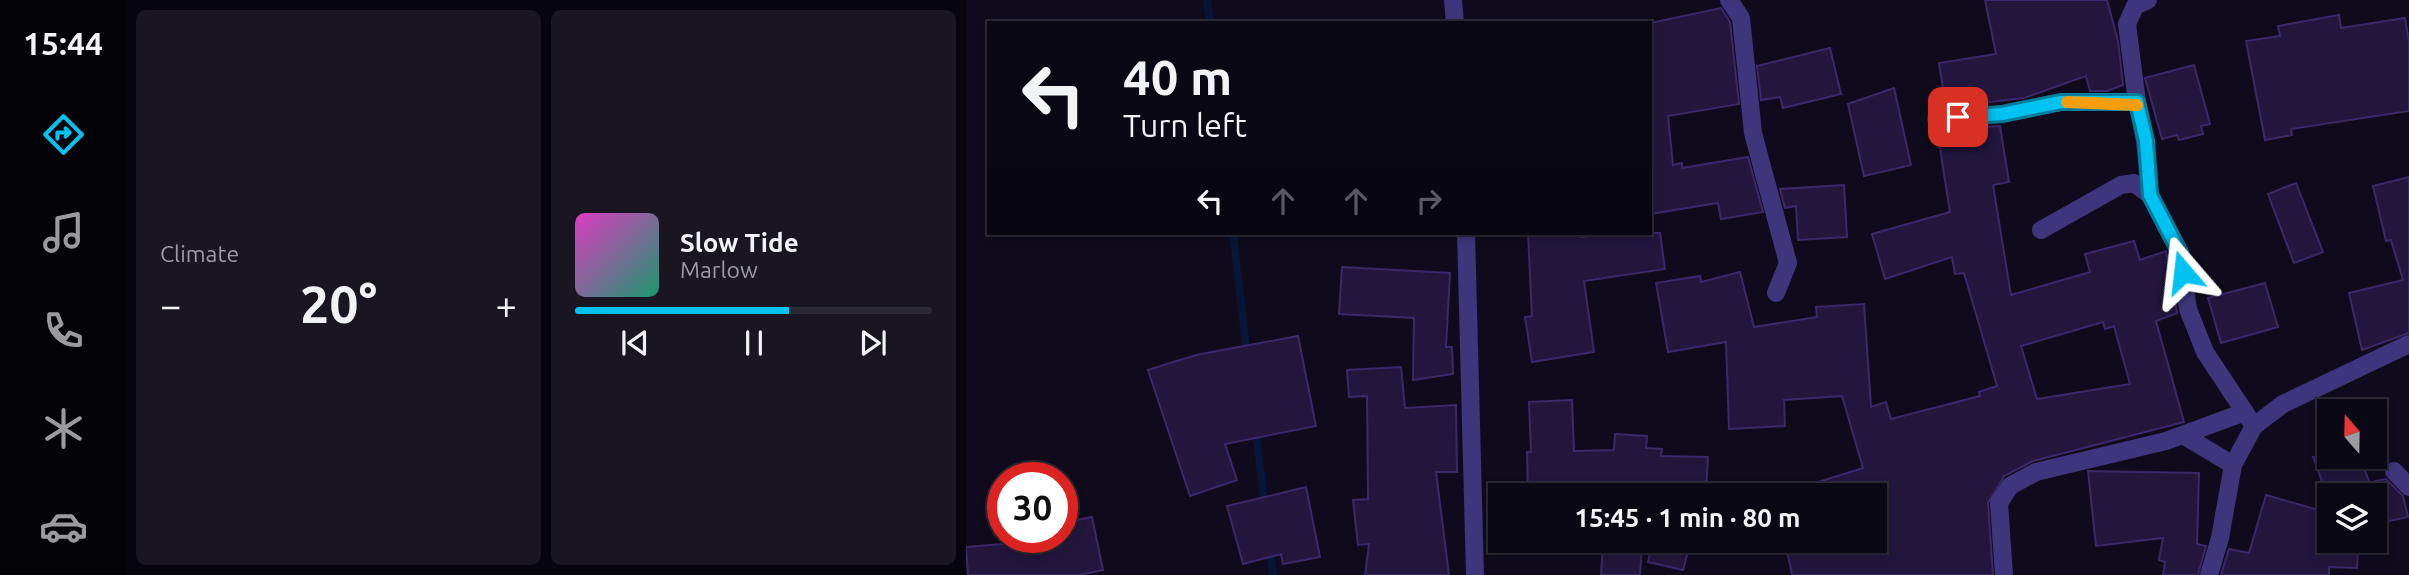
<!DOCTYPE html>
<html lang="en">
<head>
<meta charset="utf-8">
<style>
  body { margin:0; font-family:Ubuntu,sans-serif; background:#191622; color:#f1f3f6; height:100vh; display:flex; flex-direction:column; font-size:26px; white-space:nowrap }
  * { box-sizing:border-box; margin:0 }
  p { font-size:23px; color:#9a9aa0 }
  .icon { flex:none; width:38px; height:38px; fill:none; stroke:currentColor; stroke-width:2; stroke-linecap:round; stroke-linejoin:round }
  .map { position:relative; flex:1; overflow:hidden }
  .drawer { display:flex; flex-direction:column; gap:10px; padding:10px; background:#06040c; width:840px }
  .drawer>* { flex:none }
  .guide { position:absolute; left:21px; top:21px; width:665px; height:214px; border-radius:0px; box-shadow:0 4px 10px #0003,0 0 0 2px #2b2934; background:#0b0815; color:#f1f3f6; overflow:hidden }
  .needle { width:46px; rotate:340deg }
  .tools { position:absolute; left:1351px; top:399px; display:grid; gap:14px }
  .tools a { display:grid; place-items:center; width:70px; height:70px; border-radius:0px; background:#0b0815; box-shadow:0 4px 10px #0003,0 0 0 2px #2b2934; font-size:35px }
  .speed { position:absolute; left:21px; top:462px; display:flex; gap:14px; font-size:35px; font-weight:700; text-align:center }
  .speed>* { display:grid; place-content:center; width:91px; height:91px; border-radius:50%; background:#0b0815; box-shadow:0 4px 10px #0003,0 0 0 2px #2b2934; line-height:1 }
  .speed .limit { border:10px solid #d22; background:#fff; color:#111 }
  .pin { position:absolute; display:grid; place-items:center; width:60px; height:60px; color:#fff; margin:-30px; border-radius:14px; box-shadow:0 4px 10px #0006 }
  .me { position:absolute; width:77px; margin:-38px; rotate:343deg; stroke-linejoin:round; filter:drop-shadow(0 0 5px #0008) }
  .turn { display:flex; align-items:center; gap:24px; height:147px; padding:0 21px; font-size:32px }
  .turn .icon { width:91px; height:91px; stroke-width:2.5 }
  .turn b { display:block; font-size:49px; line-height:60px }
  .lanes { display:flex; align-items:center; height:66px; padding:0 21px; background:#0003; justify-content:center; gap:35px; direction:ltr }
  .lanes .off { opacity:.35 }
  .big { font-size:52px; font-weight:700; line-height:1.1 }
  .drawer .card { flex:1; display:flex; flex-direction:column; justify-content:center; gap:10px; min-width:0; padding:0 24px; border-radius:10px; background:#191622 }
  .song { display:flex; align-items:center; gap:21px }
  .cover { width:84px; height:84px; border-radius:10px; background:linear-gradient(135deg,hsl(310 70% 55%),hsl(160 70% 35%)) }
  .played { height:7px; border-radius:4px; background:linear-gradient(90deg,#00c3f1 60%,#2b2934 60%) }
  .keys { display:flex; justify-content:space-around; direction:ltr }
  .heat { display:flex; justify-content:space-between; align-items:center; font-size:38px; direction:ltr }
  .drawer .tiles { flex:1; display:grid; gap:10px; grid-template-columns:repeat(2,1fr) }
  .trip { position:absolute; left:522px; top:483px; width:399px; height:70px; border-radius:0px; background:#0b0815; box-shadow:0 4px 10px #0003,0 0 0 2px #2b2934; font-weight:700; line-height:70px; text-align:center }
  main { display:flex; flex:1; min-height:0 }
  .tab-bar { display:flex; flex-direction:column; width:126px; justify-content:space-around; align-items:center; background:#040308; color:#9a9aa0 }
  .tab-bar .icon { width:49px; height:49px }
  .tab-bar .active { color:#00c3f1 }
  .tab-bar b { font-size:32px; color:#f1f3f6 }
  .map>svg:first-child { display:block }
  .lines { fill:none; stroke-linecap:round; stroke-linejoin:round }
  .stream { stroke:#071538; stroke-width:8 }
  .building { fill:#22163d; stroke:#3b2869; stroke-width:2; fill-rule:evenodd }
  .street { stroke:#3e357c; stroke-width:18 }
  .route-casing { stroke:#007f9d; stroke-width:18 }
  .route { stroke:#00c3f1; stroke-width:12 }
  .slow { stroke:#f59e0b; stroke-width:12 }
</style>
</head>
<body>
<main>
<nav class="tab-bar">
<b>15:44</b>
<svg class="icon active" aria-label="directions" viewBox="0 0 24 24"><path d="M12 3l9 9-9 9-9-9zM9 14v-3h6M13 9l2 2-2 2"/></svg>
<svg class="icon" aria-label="music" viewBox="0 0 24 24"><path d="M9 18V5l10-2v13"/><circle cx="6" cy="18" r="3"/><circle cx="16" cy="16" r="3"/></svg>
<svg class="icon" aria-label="phone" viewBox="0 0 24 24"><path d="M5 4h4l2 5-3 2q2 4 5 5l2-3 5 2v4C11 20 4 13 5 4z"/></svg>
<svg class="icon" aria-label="climate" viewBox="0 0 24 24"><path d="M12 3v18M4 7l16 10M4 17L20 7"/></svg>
<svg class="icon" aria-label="car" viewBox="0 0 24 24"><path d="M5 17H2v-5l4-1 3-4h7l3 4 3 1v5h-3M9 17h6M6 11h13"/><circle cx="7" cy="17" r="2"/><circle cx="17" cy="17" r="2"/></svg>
</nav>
<section class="drawer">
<div class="tiles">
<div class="card"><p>Climate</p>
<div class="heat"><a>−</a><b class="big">20°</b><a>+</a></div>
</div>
<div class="card">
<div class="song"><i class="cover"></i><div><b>Slow Tide</b><p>Marlow</p></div></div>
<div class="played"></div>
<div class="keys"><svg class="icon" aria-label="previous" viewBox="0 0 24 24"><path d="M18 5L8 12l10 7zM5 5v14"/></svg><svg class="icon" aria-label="pause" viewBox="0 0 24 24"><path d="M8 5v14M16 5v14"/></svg><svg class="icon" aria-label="next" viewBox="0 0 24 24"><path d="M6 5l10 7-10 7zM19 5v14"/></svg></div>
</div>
</div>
</section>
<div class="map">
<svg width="1443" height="575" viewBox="0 0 1443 575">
  <rect width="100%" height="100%" fill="#0f0b1c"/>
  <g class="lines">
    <path class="stream" d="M241 0 244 23
      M267 233 281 355
      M289 427 299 508
      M304 549 307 575"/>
  </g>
  <path class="building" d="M1019 0H1141L1152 41 1157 85 1141 91H1124L1120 76 1058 98 980 107 973 63 1030 54Z
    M755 8 764 22 773 104 702 116 707 165 716 163V168L782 157 797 212 755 219 752 203 684 214V23Z
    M1373 15 1375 28 1439 18 1443 41V111L1325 129 1326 135 1299 140 1280 41 1314 36 1312 26Z
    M864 48 875 94 817 108 814 97 795 100 791 66Z
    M1228 65 1244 124 1235 126 1237 134 1213 140 1211 135 1196 139 1179 78Z
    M928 88 945 165 898 176 882 104Z
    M1034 126 1043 182 1027 185 1045 295 1124 272 1119 254 1168 241 1174 260 1200 251 1211 313 1190 321 1218 422 1067 461 1038 476 1022 503 1027 575H826L819 541H908V495H828L827 490 897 468 876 396 818 400 819 426 763 429 760 342 702 352 690 283 734 276 735 282 774 272 788 327 851 317 850 307 898 304 905 407 920 402 925 419 1014 396 1013 392 1031 386 998 273 989 274 986 257 919 279 906 234 984 212 973 142 986 140 984 129ZM1137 322 1139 329 1148 326 1164 384 1071 399 1055 346Z
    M1443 177V333L1396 350 1383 293 1437 280 1425 240 1420 241 1407 186Z
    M1330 183 1357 252 1328 263 1302 194Z
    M878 185 881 237 832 240 830 206 819 208 814 189Z
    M562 233H615V237L647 233H694L699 269 618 281 628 352 566 362 559 317 566 316Z
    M376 267 484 273 480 347H486L487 374 447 380 448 318 373 314Z
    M1299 283 1312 327 1255 343 1242 298Z
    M332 336 350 426 259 444 271 480 224 496 182 370 230 355Z
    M435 367 439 408 490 405 491 472H470L483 575H399L403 544 392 545 387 500 402 499 401 396 383 397 381 370Z
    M606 400 608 451 648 450 649 434 681 436 680 448 696 449 695 456 742 457 740 492 693 490V495H562L561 452H565L563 402Z
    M1347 457H1394L1408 495H1361Z
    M1122 471 1233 473 1231 544 1240 546 1232 575H1197L1199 562 1193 560 1197 538 1130 546Z
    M1420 479 1437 496 1442 517 1409 524V481Z
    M340 487 354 557 317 564 315 554 277 564 261 506Z
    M1300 495 1363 513V546L1392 547 1391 568 1363 567V575H1255L1263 549 1283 553Z
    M126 517 137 570 113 575H2L0 547 73 541V537H96V523Z
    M687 541H725L717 570 682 562Z
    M637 544 676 547 674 575H635Z"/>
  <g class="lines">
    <path class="street" d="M487 0 489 23
      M763 0 775 18 787 133 822 263 810 293
      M1182 0 1169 6 1161 24 1171 102 1179 141 1184 195 1214 253 1222 309 1239 352 1288 426
      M970 119 1036 114 1095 102H1171
      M1075 230 1155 185 1168 183 1184 195
      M500 233 509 575
      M1217 435 1267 465
      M1428 471 1443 487
      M1038 575 1033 503 1044 486 1070 472 1200 441 1279 412
      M1243 575 1254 538 1267 465 1288 426 1317 404 1443 344"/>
  </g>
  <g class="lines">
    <g class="route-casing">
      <path id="route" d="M992 117 1036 114 1095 102H1171L1180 141 1184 195 1214 253 1217 272"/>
    </g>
    <use href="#route" class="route"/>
    <path class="slow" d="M1101 102 1171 105"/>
  </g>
</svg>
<div class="tools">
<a><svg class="needle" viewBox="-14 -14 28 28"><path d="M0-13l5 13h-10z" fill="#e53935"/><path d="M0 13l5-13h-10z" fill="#9a9aa0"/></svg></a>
<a><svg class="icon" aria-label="layers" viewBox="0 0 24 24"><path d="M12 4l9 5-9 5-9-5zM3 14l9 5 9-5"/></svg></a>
</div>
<div class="speed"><div class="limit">30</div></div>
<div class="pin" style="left:992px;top:117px;background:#d93025"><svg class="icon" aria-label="arrive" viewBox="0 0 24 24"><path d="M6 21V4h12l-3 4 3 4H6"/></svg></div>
<svg class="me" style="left:1217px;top:272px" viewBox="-20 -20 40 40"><path d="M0-17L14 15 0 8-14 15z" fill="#00c3f1" stroke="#fff" stroke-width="4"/></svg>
<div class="trip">15:45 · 1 min · 80 m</div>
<div class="guide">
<div class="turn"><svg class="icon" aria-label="left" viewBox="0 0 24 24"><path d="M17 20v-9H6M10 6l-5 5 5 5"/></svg><div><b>40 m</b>Turn left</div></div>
<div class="lanes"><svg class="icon" aria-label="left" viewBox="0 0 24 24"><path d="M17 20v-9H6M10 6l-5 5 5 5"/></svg><svg class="icon off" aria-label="ahead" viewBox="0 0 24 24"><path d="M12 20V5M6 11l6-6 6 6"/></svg><svg class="icon off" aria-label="ahead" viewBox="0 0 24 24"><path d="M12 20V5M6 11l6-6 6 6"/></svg><svg class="icon off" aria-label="right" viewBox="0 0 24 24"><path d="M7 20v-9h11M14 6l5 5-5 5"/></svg></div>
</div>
</div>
</main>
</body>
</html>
